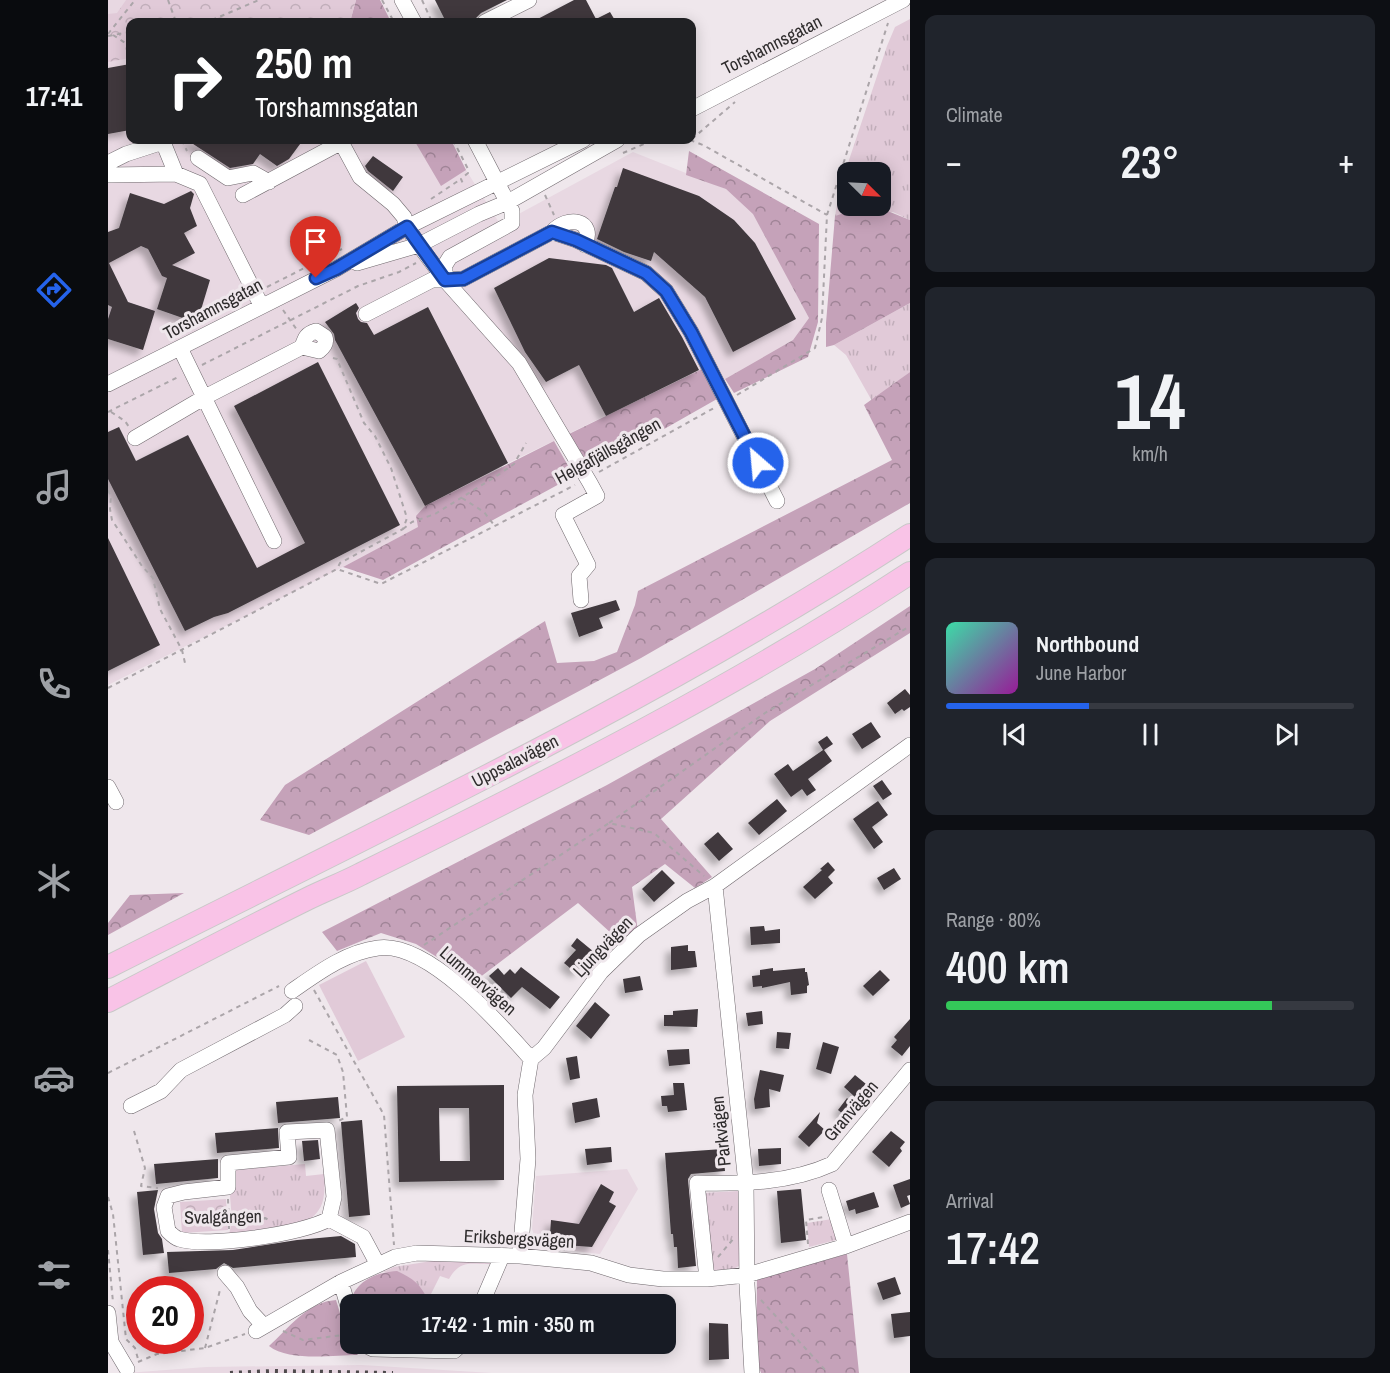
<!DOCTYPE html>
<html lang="en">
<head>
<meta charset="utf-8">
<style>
  body { margin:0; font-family:"Archivo Narrow",sans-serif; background:#20242c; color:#f1f3f6; height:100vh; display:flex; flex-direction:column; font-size:22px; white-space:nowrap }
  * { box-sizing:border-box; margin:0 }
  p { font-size:20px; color:#9ea1a6 }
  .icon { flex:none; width:33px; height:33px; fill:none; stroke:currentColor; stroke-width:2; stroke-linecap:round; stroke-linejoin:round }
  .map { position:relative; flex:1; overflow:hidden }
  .details { display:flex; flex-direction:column; gap:15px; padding:15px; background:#0d0f14; width:480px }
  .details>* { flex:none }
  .hud { position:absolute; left:18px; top:18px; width:570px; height:126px; border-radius:12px; box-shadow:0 3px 15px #0003; background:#202124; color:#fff; overflow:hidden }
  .needle { width:39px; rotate:114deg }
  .controls { position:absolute; left:729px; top:162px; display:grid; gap:12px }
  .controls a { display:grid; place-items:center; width:54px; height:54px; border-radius:12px; background:#171b24; box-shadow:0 3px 15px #0003; font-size:30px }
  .speed { position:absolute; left:18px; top:1276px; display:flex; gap:12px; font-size:30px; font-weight:700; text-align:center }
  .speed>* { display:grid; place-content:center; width:78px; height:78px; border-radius:50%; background:#171b24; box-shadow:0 3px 15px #0003; line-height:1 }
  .speed .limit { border:9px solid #d22; background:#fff; color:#111 }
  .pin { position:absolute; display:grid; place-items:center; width:51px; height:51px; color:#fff; margin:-62px -26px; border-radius:50% 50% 50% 0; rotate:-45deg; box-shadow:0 0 6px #0007 }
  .pin .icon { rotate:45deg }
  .me { position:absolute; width:66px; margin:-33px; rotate:333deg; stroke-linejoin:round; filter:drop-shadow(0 0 4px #0008) }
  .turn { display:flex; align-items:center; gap:21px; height:126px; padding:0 30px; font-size:27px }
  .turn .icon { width:78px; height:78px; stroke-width:2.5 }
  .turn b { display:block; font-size:42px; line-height:51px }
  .big { font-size:45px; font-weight:600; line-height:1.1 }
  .details .tile { flex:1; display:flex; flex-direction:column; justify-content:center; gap:9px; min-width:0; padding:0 21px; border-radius:12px; background:#20242c }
  .details .dial { align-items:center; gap:0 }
  .dial b { font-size:78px; line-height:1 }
  .song { display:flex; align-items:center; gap:18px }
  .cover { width:72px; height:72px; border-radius:9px; background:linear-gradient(135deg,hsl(160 70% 55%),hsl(300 70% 35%)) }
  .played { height:6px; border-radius:3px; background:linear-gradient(90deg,#2563eb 35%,#363941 35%) }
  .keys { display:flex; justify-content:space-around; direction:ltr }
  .heat { display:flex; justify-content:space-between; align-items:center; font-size:33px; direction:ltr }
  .charge { height:9px; border-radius:4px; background:linear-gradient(90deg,#34c759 80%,#363941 0) }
  .trip { position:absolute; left:232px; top:1294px; width:336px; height:60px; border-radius:12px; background:#171b24; box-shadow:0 3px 15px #0003; font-weight:600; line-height:60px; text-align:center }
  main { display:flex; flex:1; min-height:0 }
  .dock { display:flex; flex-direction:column; width:108px; justify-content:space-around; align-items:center; background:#090b0e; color:#9ea1a6 }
  .dock .icon { width:42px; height:42px }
  .dock .selected { color:#2563eb }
  .dock b { font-size:27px; color:#f1f3f6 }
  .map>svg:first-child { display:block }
  .built { fill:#e8d8e2 }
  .grass { fill:url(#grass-tufts); fill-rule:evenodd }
  .forest { fill:url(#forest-crowns) }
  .park { fill:url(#park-crowns) }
  .pitch { fill:#e1cad8 }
  .building { fill:#3f393d; fill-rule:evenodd; filter:url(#shadow) }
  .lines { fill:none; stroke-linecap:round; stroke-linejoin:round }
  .minor-casing { stroke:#6f686d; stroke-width:16 }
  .highway-casing { stroke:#c9c8c8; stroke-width:24 }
  .path { stroke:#aba5a9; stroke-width:2; stroke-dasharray:4.5 4.5; stroke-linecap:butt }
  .minor { stroke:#fff; stroke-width:15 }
  .highway { stroke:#f9c3e7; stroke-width:22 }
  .rail { stroke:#4e4a4c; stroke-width:4; stroke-dasharray:3 6; stroke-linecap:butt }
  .route-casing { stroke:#184099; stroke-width:15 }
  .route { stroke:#2563eb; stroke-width:10 }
  .labels { text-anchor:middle; stroke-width:6; stroke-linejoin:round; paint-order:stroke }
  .street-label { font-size:18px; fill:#2f2c2d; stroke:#efe7ec }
</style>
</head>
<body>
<main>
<nav class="dock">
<b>17:41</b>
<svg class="icon selected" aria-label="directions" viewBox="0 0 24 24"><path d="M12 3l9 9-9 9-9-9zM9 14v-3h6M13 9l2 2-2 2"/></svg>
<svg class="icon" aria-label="music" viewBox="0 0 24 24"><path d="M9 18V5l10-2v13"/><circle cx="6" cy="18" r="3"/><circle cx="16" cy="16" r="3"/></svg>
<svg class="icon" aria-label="phone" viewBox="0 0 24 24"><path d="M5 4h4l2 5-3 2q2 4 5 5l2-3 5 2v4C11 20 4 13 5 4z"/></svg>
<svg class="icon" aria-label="climate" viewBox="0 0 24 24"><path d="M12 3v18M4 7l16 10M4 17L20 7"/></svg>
<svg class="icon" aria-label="car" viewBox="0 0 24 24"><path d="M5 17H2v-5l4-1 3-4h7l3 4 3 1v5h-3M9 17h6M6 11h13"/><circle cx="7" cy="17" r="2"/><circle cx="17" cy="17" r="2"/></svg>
<svg class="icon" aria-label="filters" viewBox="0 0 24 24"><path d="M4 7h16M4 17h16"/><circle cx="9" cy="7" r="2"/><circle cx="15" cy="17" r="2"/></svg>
</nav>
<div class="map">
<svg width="802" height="1373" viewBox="0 0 802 1373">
  <defs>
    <pattern id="grass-tufts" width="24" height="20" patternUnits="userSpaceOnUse" patternTransform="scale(1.5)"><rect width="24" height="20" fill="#e1cad8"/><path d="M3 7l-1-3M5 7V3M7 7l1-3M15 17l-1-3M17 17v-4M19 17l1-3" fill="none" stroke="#c1aeba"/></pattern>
    <pattern id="forest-crowns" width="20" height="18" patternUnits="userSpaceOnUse" patternTransform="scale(1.5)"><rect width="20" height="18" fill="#c5a2b9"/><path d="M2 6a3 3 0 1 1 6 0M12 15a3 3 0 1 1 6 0" fill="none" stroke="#a08497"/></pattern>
    <pattern id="park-crowns" width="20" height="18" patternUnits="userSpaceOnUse" patternTransform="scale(1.5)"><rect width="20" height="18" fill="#e1cad8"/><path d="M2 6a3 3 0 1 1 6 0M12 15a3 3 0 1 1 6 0" fill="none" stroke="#c1aeba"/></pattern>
    <filter id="shadow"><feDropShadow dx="-5.5" dy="5.5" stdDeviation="3" flood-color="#0004"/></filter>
  </defs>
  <rect width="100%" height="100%" fill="#efe7ec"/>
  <path class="built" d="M0 0H272L283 22H22V140H343L358 170 392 224 525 152 618 189 646 214 701 318 685 340 617 379 604 389 594 369 400 463 308 516 311 527 235 567 0 685Z
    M519 1169 530 1189 492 1254 430 1247 424 1229 428 1176Z
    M254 1365 384 1373H18L98 1367Z"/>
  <path class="grass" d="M802 19V220L785 212 727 216 732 187 779 46 787 27ZM740 172H772V206H740Z
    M802 303V372L764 401 738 355 726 345Z
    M197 1164 198 1176 216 1174 217 1177C216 1200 217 1209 197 1223L121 1235 124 1220 122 1196 128 1182 127 1170Z
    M630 1191 635 1264 623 1270 602 1271 595 1193Z
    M724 1219 728 1240 701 1247 699 1223Z
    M330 1260 384 1263V1264C364 1265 353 1258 341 1279L332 1276 320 1300C311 1282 296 1271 275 1272L286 1267Z"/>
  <path class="forest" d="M248 0H272L283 22H242Z
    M306 140H343L358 170 333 186Z
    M581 151 711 224 710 322 700 357 626 393 617 379 685 340 701 318 645 214 618 189 578 175Z
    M772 208 802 220V303L726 345 718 347V323L727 216 746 210Z
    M594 369 609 399 484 470 461 434Z
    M802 372V503L533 658 201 835 152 820 177 785 437 621 449 663 486 661 509 652 527 605 530 591 784 460 756 405Z
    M446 441 466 476 275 580 235 567 310 527 308 516 317 506Z
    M802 606V633L662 721 553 819 604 877 587 888 557 864 524 887 530 932 515 944 470 903 367 981 308 944 273 933 229 951 214 932 499 785 707 669Z
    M76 893 0 935V923L22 895Z
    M739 1254 751 1373H653L648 1359 649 1279Z
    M289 1271C305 1278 313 1285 320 1300L318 1305H247L245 1295C252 1279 271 1272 289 1271Z
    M228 1300 242 1346 250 1355C226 1355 181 1362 161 1346 181 1328 199 1302 228 1300Z"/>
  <path class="park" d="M18 0H248L242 22H22V58L0 62V14L9 13Z
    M118 1199 120 1230 74 1233 72 1202Z"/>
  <path class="pitch" d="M258 961 297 1037 250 1061 211 985Z"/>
  <path class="building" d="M327 0H399L373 13 368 18 357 22H338Z
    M466 0H478L488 19 502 12 508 22H424Z
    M22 64V130L0 134V68Z
    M79 140H195L181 159 169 166 152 154 145 164 122 168Z
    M265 156 295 177 285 191 260 171 257 166Z
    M515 168 591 196 626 220 647 243 688 319 625 352 597 297 546 252 543 261 516 252 489 239 507 187H509Z
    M83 191 86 194 82 208 89 226 76 233 87 253 64 265 102 280 89 323 49 309 59 278 54 276 40 249 33 246 1 263 20 302 47 311 35 350 0 339V319L4 307 0 305V232L11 228 22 193 56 204Z
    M441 258 498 265 504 268 526 312 551 298 574 337 591 370 498 416 471 365 438 382 417 352 386 288Z
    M248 303 251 308 248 313 250 319 253 322 259 323 266 335 320 307 400 463 317 506 227 340 226 334 217 322Z
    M210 362 292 525 120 613 106 617 77 631 0 479V432L11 427 28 461 80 435 149 568 197 543 126 406Z
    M0 538 52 645 0 671Z
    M508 600 512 610 491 618 495 628 471 637 463 613Z
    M797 689 802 695V707L796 711 794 709 787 714 779 703Z
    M763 722 773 737 754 749 744 734Z
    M719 736 725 744 716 750 724 761 700 779 708 790 699 796 694 789 683 797 666 774 680 764 685 771 715 750 710 742Z
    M774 780 784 794 775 800 765 786Z
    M669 799 679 811 651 835 640 823Z
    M770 801 780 815 764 827 775 842 766 849 745 819Z
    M610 832 625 849 611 861 596 844Z
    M720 862 727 870 720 877 725 883 707 899 695 887 714 870 712 869Z
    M786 868 793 879 776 890 769 878Z
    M554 870 567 883 546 902 534 889Z
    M656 926 657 931 672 929V943L643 945 642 927Z
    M469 938 486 952 468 973 456 963 468 950 463 946Z
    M580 945V951H587L589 967 563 970V947Z
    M413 967 452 997 442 1009 414 987 403 998 381 976 390 968 396 975 402 969 407 974Z
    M665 968V971L697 968V972H699L701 985 699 986V993L683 995 682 982 654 988V986L645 987 644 976 652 975V970Z
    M772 970 782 980 765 996 755 986Z
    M532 976 535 990 517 993 515 979Z
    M487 1002 502 1015 483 1039 468 1026Z
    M590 1009 589 1027 556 1026V1015H565V1011Z
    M654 1011 655 1024 640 1026 638 1013Z
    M802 1019V1046L794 1056 783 1047 789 1040 786 1037Z
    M669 1032 683 1033 681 1049 668 1048Z
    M715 1042 731 1047 723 1074 708 1069Z
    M581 1049 582 1064 561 1066 559 1050Z
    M469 1056 472 1078 462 1080 458 1058Z
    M652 1070 676 1075 672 1092 661 1089 662 1107 647 1109 646 1099Z
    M747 1075 758 1084 747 1097 736 1087Z
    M565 1083H576L579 1110 560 1112 559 1106H554L553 1096 566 1095Z
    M396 1085V1180L291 1182 289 1086ZM331 1108H361L362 1161H332Z
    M230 1097 232 1118 170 1123 168 1102Z
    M489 1098 492 1117 467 1123 464 1103Z
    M739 1098 750 1108 741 1119 730 1110Z
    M712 1112 709 1123 717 1130 701 1147 690 1137Z
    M254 1120 262 1215 241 1217 233 1122Z
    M170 1128 171 1148 109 1153 107 1133Z
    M783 1131 797 1142 792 1148 794 1151 781 1167 764 1152Z
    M210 1140 212 1159 196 1161 194 1141Z
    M503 1147 504 1162 479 1165 477 1149Z
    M673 1148V1164L651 1166 650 1149Z
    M615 1149 617 1171 583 1174 580 1179 588 1266 570 1268 569 1247H566L565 1234H563L557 1153Z
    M110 1159V1178L48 1184 46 1164Z
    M802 1179V1195L799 1196 802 1204 793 1208 785 1185Z
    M493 1184 506 1192 501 1202 508 1206 484 1247 457 1245 458 1240 446 1239 447 1234H442L443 1220 471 1224Z
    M693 1189 698 1240 673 1243 669 1191Z
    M50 1190 46 1209 50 1233 54 1239 56 1253 35 1255 29 1192Z
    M766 1192 771 1207 748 1214 747 1209 741 1211 738 1201Z
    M233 1236 247 1244 248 1257 125 1268 116 1263 108 1269 61 1273 59 1252 125 1250 189 1240Z
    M787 1277 793 1294 775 1300 769 1283Z
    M802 1312V1336L786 1338 783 1314Z
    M601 1323 620 1324 621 1359 601 1360Z"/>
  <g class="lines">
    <g class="minor-casing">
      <path id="minor" d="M294 0 306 22
        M377 22 421 0
        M584 109 795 0
        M232 140 252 177 285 204 296 217 299 227 311 245 337 280 411 363 482 483 489 496 455 515 480 565 471 576 473 600
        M90 158 120 178 145 173 161 182
        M0 163 18 154 55 142 68 174
        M0 175 68 174 92 184 153 305
        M135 195 234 142
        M444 232C459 215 488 219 477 245
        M249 263 311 245 371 214 400 202 509 140
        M337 280V265L342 257 404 223V211L367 140
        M258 314 324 280 355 279 444 232 468 240 538 273 558 291 583 332 669 501
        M72 348 166 541
        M0 384 228 269 299 227 475 140
        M27 438 97 397 194 347 211 351C216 347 219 343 217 337L208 331C198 334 197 338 194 347
        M0 787 8 802
        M607 886 638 1184 639 1285 644 1373
        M184 991C210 973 238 952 270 948 320 941 393 1025 423 1059
        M23 1106 53 1091 73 1070 177 1015 187 1006
        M219 1130 226 1197 221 1219C195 1234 99 1248 71 1239 67 1238 63 1234 60 1231L56 1207 60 1196 76 1192 120 1187V1163L181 1157 179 1132Z
        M721 1190 738 1246
        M221 1219 255 1237 270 1265
        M412 1256 420 1159 417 1095 423 1059 436 1048 493 972 531 935 579 901 607 886 802 745
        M117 1273 129 1287 142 1311 156 1326
        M599 1279 589 1183C634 1184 683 1183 724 1164L802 1070
        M233 1282 243 1317
        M373 1305 394 1256
        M0 1313 3 1342 19 1369
        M148 1331 233 1282 287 1257 309 1253 412 1256 483 1263 521 1275 555 1279H599L639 1275 738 1246 802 1222
        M255 1344 265 1349 346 1351 354 1344"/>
    </g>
    <g class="highway-casing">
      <path id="highway" d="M0 967C271 830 547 701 802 535
        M0 1001C66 967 132 932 199 899 217 890 236 883 253 874 440 782 628 687 802 573"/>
    </g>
    <path class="path" d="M60 0 68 22
      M274 0 286 22
      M314 0 324 22
      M86 22 104 20 151 0
      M0 34 27 0
      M5 35 22 46
      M0 36 22 32
      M584 139 627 102
      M74 140 79 151
      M345 140 360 169V173L353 179 356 186
      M582 140 595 145 719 215
      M515 153 545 140
      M437 195 446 215
      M323 199 353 179
      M159 287 234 249
      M175 310 189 330
      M225 358 229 359 256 423 267 436 283 468 299 518 295 529 232 563 229 569
      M94 365 250 286 291 272 308 263
      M629 395 707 348 714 318 719 215 780 23
      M0 412 70 377
      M3 412 17 421 21 427
      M491 472 606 408
      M0 490 3 496 2 509 4 520 34 566 45 578 52 609 74 650 77 663
      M354 498 376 512 386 525
      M295 529 304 522 327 514 390 475 406 464 418 443
      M0 688 229 569 273 584 467 485
      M501 823 657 713 802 626
      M316 945 501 823 546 833 596 876
      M206 990 276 1115 286 1245
      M201 1040 229 1055 235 1072 239 1117 228 1122
      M0 1073 171 986
      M26 1131 37 1168 33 1186 50 1188
      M0 1197 5 1214 18 1339 27 1348 30 1359
      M120 1199 121 1229
      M121 1221 127 1220C138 1226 146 1224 157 1218L163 1221
      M700 1244 698 1220 716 1217
      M0 1250 5 1302
      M610 1257 626 1238
      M653 1300 720 1373
      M175 1331 195 1340 243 1334
      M97 1348 112 1290
      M30 1362 49 1354 97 1348 137 1334"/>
    <use href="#minor" class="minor"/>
    <use href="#highway" class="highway"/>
    <path class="rail" d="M122 1373 164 1371 285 1373"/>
  </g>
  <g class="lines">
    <g class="route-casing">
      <path id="route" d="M208 278 228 269 299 227 337 280 355 279 444 232 468 240 538 273 558 291 583 332 650 463"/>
    </g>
    <use href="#route" class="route"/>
  </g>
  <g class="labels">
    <g class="street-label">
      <text transform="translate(664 45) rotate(-27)" y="6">Torshamnsgatan</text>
      <text transform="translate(105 309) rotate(-28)" y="6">Torshamnsgatan</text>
      <text transform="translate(500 451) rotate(-29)" y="6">Helgafjällsgången</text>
      <text transform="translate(407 761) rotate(-27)" y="6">Uppsalavägen</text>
      <text transform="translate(495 947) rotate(-46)" y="6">Ljungvägen</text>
      <text transform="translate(370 981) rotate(41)" y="6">Lummervägen</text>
      <text transform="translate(743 1111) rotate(-50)" y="6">Granvägen</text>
      <text transform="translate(613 1131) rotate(-96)" y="6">Parkvägen</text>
      <text transform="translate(115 1217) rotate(-1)" y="6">Svalgången</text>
      <text transform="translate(411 1239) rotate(3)" y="6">Eriksbergsvägen</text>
    </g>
  </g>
</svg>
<div class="controls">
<a><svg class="needle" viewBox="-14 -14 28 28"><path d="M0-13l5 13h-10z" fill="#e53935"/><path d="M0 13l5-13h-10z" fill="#9ea1a6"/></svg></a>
</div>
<div class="speed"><div class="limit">20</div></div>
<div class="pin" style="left:208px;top:278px;background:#d93025"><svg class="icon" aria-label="arrive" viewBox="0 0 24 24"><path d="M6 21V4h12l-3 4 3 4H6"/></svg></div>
<svg class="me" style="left:650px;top:463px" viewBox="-20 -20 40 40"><circle r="17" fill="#2563eb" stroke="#fff" stroke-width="3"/><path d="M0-11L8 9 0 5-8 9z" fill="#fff"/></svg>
<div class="trip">17:42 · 1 min · 350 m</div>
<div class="hud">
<div class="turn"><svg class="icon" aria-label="right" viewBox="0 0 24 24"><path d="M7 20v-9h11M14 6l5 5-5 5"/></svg><div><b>250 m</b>Torshamnsgatan</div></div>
</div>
</div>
<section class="details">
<div class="tile"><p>Climate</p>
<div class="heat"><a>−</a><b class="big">23°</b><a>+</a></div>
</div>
<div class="tile dial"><b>14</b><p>km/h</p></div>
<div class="tile">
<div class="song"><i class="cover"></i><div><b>Northbound</b><p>June Harbor</p></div></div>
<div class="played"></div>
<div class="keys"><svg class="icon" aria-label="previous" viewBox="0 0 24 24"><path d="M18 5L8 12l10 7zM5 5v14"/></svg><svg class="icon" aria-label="pause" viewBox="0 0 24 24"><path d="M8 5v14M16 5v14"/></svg><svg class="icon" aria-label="next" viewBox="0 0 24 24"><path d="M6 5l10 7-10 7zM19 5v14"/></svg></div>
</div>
<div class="tile"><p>Range · 80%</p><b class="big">400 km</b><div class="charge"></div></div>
<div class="tile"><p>Arrival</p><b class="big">17:42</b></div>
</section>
</main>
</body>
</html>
